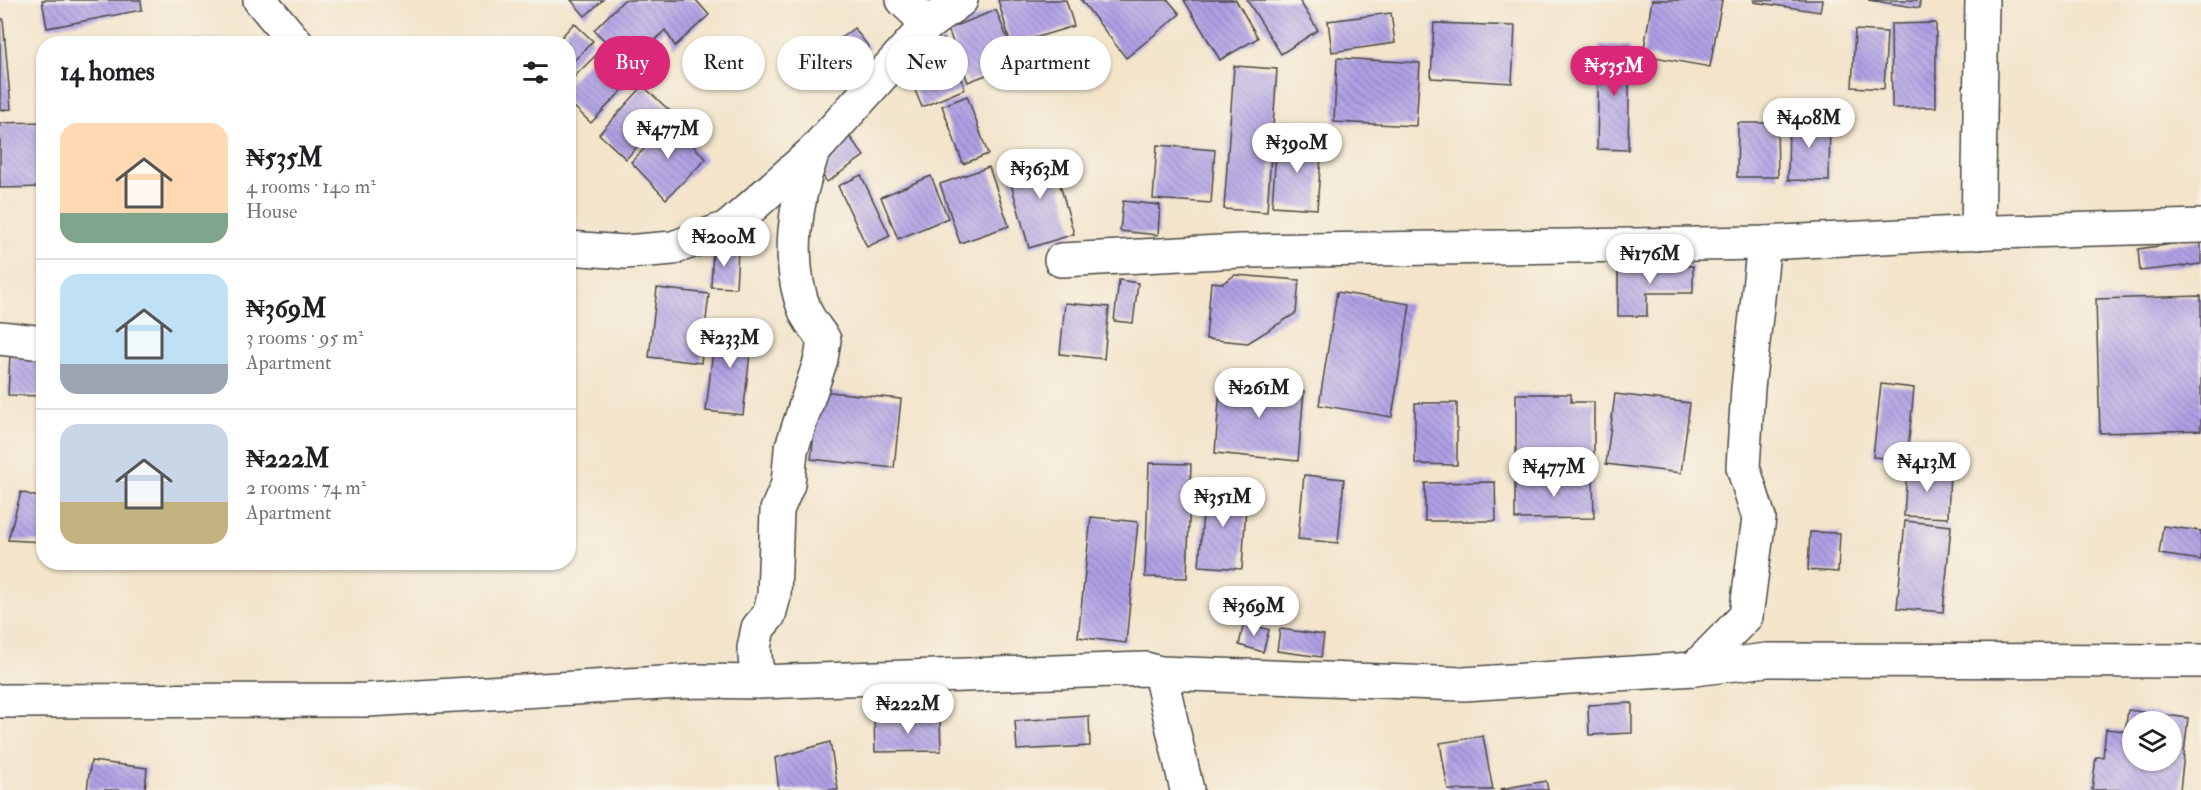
<!DOCTYPE html>
<html lang="en">
<head>
<meta charset="utf-8">
<style>
	body { margin:0; font-family:"IM FELL Double Pica",serif; background:#f2f2f2; color:#202124; height:100vh; display:flex; flex-direction:column; font-size:22px; white-space:nowrap }
	* { box-sizing:border-box; margin:0 }
	p { font-size:20px; color:#757577 }
	.icon { flex:none; width:33px; height:33px; fill:none; stroke:currentColor; stroke-width:2; stroke-linecap:round; stroke-linejoin:round }
	.map { position:relative; flex:1; overflow:hidden }
	.drawer { position:absolute; left:36px; top:36px; width:540px; height:534px; display:flex; flex-direction:column; background:#fff; border-radius:24px; box-shadow:0 2px 4px #0004 }
	.drawer>* { flex:none }
	.hud { position:absolute; left:594px; top:36px; width:570px; height:54px; display:flex; gap:12px }
	.tools { position:absolute; left:2122px; top:711px; display:grid; gap:12px }
	.tools a { display:grid; place-items:center; width:60px; height:60px; border-radius:50%; background:#fff; box-shadow:0 2px 4px #0004; font-size:30px }
	.price { position:absolute; translate:-50% -51px; padding:0 14px; border-radius:21px; background:#fff; color:#222; font-size:20px; line-height:39px; filter:drop-shadow(0 2px 3px #0008) }
	.price::after { content:''; position:absolute; left:50%; top:36px; width:18px; height:14px; margin-left:-9px; background:inherit; clip-path:polygon(0 0,100% 0,50% 100%) }
	.price.active { background:#db2777; color:#fff }
	ul { padding:0; list-style:none }
	li { display:flex; align-items:center; gap:18px; height:150px; padding:0 24px }
	li+li { border-top:2px solid #e0e0e0 }
	li span { display:grid; place-items:center; flex:none; width:168px; height:120px; border-radius:18px; color:#555 }
	li>.icon { margin-inline-start:auto }
	span .icon { width:72px; height:72px; fill:#fffc; stroke-width:1 }
	li b { font-size:26px }
	h2 { display:flex; justify-content:space-between; align-items:center; height:72px; padding:0 24px; font-size:26px }
	.tag { padding:0 21px; border-radius:27px; background:#fff; box-shadow:0 2px 4px #0004; font-size:21px; line-height:54px }
	.tag.active { background:#db2777; color:#fff }
	.map>svg:first-child { display:block }
	.building { fill:url(#building-back-hatch); fill-rule:evenodd }
	.lines { fill:none; stroke-linecap:round; stroke-linejoin:round }
	.street-casing { stroke:#494743; stroke-width:36 }
	.street { stroke:#fff; stroke-width:33 }
</style>
</head>
<body>
<div class="map">
<svg width="2201" height="790" viewBox="0 0 2201 790">
	<defs>
		<pattern id="building-back-hatch" width="6" height="6" patternUnits="userSpaceOnUse" patternTransform="scale(1.5)"><rect width="6" height="6" fill="#af9fe5"/><path d="M-1 5l2 2M0 0l6 6M5-1l2 2" fill="none" stroke="#8f82ba"/></pattern>
	</defs>
	<rect width="100%" height="100%" fill="#f7f3e8"/>
	<filter id="ink" filterUnits="userSpaceOnUse"><feTurbulence type="fractalNoise" baseFrequency=".0167" numOctaves="2"/><feDisplacementMap in="SourceGraphic" scale="12" xChannelSelector="R" yChannelSelector="G"/><feConvolveMatrix kernelMatrix="1 2 1 2 8 2 1 2 1" color-interpolation-filters="sRGB"/></filter>
	<filter id="wash" filterUnits="userSpaceOnUse"><feTurbulence type="fractalNoise" baseFrequency=".008" numOctaves="4" result="noise"/><feDisplacementMap in="SourceGraphic" scale="24" xChannelSelector="R" yChannelSelector="G"/><feGaussianBlur stdDeviation="1.35" result="paint"/><feColorMatrix in="noise" values="0 0 0 0 0 0 0 0 0 0 0 0 0 0 0 0 0 1.4 0 .05"/><feComposite in="paint" operator="in"/></filter>
	<g filter="url(#wash)">
		<rect width="100%" height="100%" fill="#f3e4ca"/>
		<g id="blocks">
			<g class="building">
				<path d="M42 0H141L142 10 47 28Z"/>
				<path d="M571 0H603L585 16Z"/>
				<path d="M624 0H696L709 15 675 46 665 30 630 66 594 30Z"/>
				<path d="M998 0H1066L1074 26 1011 45Z"/>
				<path d="M1081 0H1168L1180 14 1126 58Z"/>
				<path d="M1184 0H1236L1258 38 1220 60Z"/>
				<path d="M1247 0H1299L1318 30 1281 54Z"/>
				<path d="M1652 0H1722L1710 67 1643 55Z"/>
				<path d="M1754 0H1822L1820 12 1754 2Z"/>
				<path d="M1868 0H1920V8Z"/>
				<path d="M996 10 1017 63 968 82 948 29Z"/>
				<path d="M1391 13 1395 43 1332 52 1328 21Z"/>
				<path d="M0 19H3L11 109 0 110Z"/>
				<path d="M574 23 593 41 568 67V44H555Z"/>
				<path d="M1434 23 1515 26 1512 83 1431 78Z"/>
				<path d="M1936 23V107L1892 108 1891 24Z"/>
				<path d="M854 28 869 47 832 76 818 56Z"/>
				<path d="M1855 30 1887 32 1884 89 1852 87Z"/>
				<path d="M223 39V44H185V41Z"/>
				<path d="M944 39 965 89 922 107 901 57Z"/>
				<path d="M1599 45 1630 46 1628 150 1597 149Z"/>
				<path d="M601 50 632 80 591 123 568 101V83Z"/>
				<path d="M1337 58 1420 63 1416 126 1334 122Z"/>
				<path d="M1234 66 1277 69 1267 212 1224 209Z"/>
				<path d="M643 86 670 111 626 159 599 134Z"/>
				<path d="M967 96 988 154 963 164 942 106Z"/>
				<path d="M1789 117 1830 118 1829 181 1788 180Z"/>
				<path d="M44 122V187L0 188V123Z"/>
				<path d="M671 122 706 159 666 199 631 162Z"/>
				<path d="M1738 123H1777L1778 177H1737Z"/>
				<path d="M850 137 864 156 827 182 814 163Z"/>
				<path d="M1277 139 1322 142 1317 209 1272 206Z"/>
				<path d="M1157 145 1215 150 1211 203 1153 199Z"/>
				<path d="M1051 153 1074 234 1029 248 1006 166Z"/>
				<path d="M989 167 1009 226 960 243 940 184Z"/>
				<path d="M861 175 890 236 867 247 838 186Z"/>
				<path d="M931 176 948 218 898 239 881 197Z"/>
				<path d="M1123 201 1160 205 1158 235 1120 231Z"/>
				<path d="M2201 240V264L2140 271 2138 249Z"/>
				<path d="M713 248 738 250 736 288 711 287Z"/>
				<path d="M1618 265 1693 266V293H1647V316H1618Z"/>
				<path d="M1235 275 1299 280 1296 313 1248 343 1206 339 1211 282 1223 283Z"/>
				<path d="M1119 280 1138 283 1133 323 1114 321Z"/>
				<path d="M657 288 709 294 701 363 649 357Z"/>
				<path d="M1337 292 1410 304 1392 417 1319 405Z"/>
				<path d="M2201 296V430L2100 433 2096 299Z"/>
				<path d="M1065 303 1109 307 1104 359 1060 354Z"/>
				<path d="M716 323 753 327 743 415 706 411Z"/>
				<path d="M10 354 44 356V396L8 395Z"/>
				<path d="M1221 375 1276 380V388L1304 391 1298 461 1215 453Z"/>
				<path d="M1881 384 1914 388 1907 460 1873 457Z"/>
				<path d="M819 391 901 399 894 468 811 459Z"/>
				<path d="M1516 394H1571V402H1594V460L1516 461Z"/>
				<path d="M1615 394 1690 403 1681 473 1606 464Z"/>
				<path d="M1415 403H1457V465L1415 464Z"/>
				<path d="M1149 463 1191 464 1187 578 1145 577Z"/>
				<path d="M1907 468 1950 470 1948 518 1904 516Z"/>
				<path d="M1304 475 1344 479 1338 543 1298 539Z"/>
				<path d="M1593 476 1594 518 1515 519V478Z"/>
				<path d="M1495 482 1496 521H1425V483Z"/>
				<path d="M1205 487 1247 490 1242 569 1199 566Z"/>
				<path d="M21 492 44 499V542L8 540Z"/>
				<path d="M1091 517 1138 522 1126 643 1078 637Z"/>
				<path d="M1905 521 1951 526 1943 612 1897 608Z"/>
				<path d="M2163 526 2201 531V560L2159 554Z"/>
				<path d="M1810 532 1840 533 1838 572 1808 570Z"/>
				<path d="M1244 622 1269 630 1263 652 1239 645Z"/>
				<path d="M1280 629 1324 635 1321 657 1277 651Z"/>
				<path d="M1632 703V733L1589 735 1588 705Z"/>
				<path d="M2128 710 2188 718 2180 790H2092L2096 757H2103L2106 729 2125 731ZM2133 722H2172V760H2133Z"/>
				<path d="M1089 716 1090 746 1017 750 1015 721Z"/>
				<path d="M940 719 941 751 875 752 874 720Z"/>
				<path d="M1483 736 1493 790H1448L1440 743Z"/>
				<path d="M830 742 838 790H779L775 758Z"/>
				<path d="M91 761 147 768 145 790H87Z"/>
				<path d="M1546 781 1548 790H1501V789Z"/>
			</g>
		</g>
	</g>
	<g filter="url(#ink)">
		<use href="#blocks" fill-opacity="0" stroke="#494743" stroke-width="1.5"/>
		<g class="lines">
			<g class="street-casing">
				<g id="street">
					<path d="M260 0 297 44"/>
					<path d="M903 0 928 24"/>
					<path d="M1978 233 1982 0"/>
					<path d="M568 248 625 252 673 248 729 227 813 152 928 24 961 0"/>
					<path d="M1061 260 1241 251 1764 243 1960 233 2201 226"/>
					<path d="M0 338 44 343"/>
					<path d="M1694 669 1746 616 1759 518 1743 467 1748 388 1764 243"/>
					<path d="M1160 673 1464 684 1694 669 1767 660 2201 661"/>
					<path d="M758 682 1146 669 1160 673 1187 790"/>
					<path d="M0 701 367 700 697 681 758 682 754 648 758 628 769 615 774 596 777 510 788 484 791 450 821 359 824 340C818 331 810 322 806 313 785 264 795 200 813 152"/>
				</g>
			</g>
			<use href="#street" class="street"/>
		</g>
	</g>
</svg>
<div class="tools">
<a><svg class="icon" aria-label="layers" viewBox="0 0 24 24"><path d="M12 4l9 5-9 5-9-5zM3 14l9 5 9-5"/></svg></a>
</div>
<b class="price active" style="left:1614px;top:97px">₦535M</b>
<b class="price" style="left:1809px;top:149px">₦408M</b>
<b class="price" style="left:668px;top:160px">₦477M</b>
<b class="price" style="left:1297px;top:174px">₦390M</b>
<b class="price" style="left:1040px;top:200px">₦363M</b>
<b class="price" style="left:724px;top:268px">₦200M</b>
<b class="price" style="left:1650px;top:285px">₦176M</b>
<b class="price" style="left:730px;top:369px">₦233M</b>
<b class="price" style="left:1259px;top:419px">₦261M</b>
<b class="price" style="left:1927px;top:493px">₦413M</b>
<b class="price" style="left:1554px;top:498px">₦477M</b>
<b class="price" style="left:1223px;top:528px">₦351M</b>
<b class="price" style="left:1254px;top:637px">₦369M</b>
<b class="price" style="left:908px;top:735px">₦222M</b>
<div class="hud">
<a class="tag active">Buy</a>
<a class="tag">Rent</a>
<a class="tag">Filters</a>
<a class="tag">New</a>
<a class="tag">Apartment</a>
</div>
<section class="drawer">
<h2>14 homes<svg class="icon" aria-label="filters" viewBox="0 0 24 24"><path d="M4 7h16M4 17h16"/><circle cx="9" cy="7" r="2"/><circle cx="15" cy="17" r="2"/></svg></h2>
<ul>
<li><span style="background:linear-gradient(#ffd9b3 75%,#7fa58c 0)"><svg class="icon" aria-label="home" viewBox="0 0 24 24"><path d="M3 11l9-7 9 7M6 9v11h12V9"/></svg></span><div><b>₦535M</b><p>4 rooms · 140 m²</p><p>House</p></div></li>
<li><span style="background:linear-gradient(#bfe0f5 75%,#9aa5b1 0)"><svg class="icon" aria-label="home" viewBox="0 0 24 24"><path d="M3 11l9-7 9 7M6 9v11h12V9"/></svg></span><div><b>₦369M</b><p>3 rooms · 95 m²</p><p>Apartment</p></div></li>
<li><span style="background:linear-gradient(#c9d6e8 65%,#c2b280 0)"><svg class="icon" aria-label="home" viewBox="0 0 24 24"><path d="M3 11l9-7 9 7M6 9v11h12V9"/></svg></span><div><b>₦222M</b><p>2 rooms · 74 m²</p><p>Apartment</p></div></li>
</ul>
</section>
</div>
</body>
</html>
